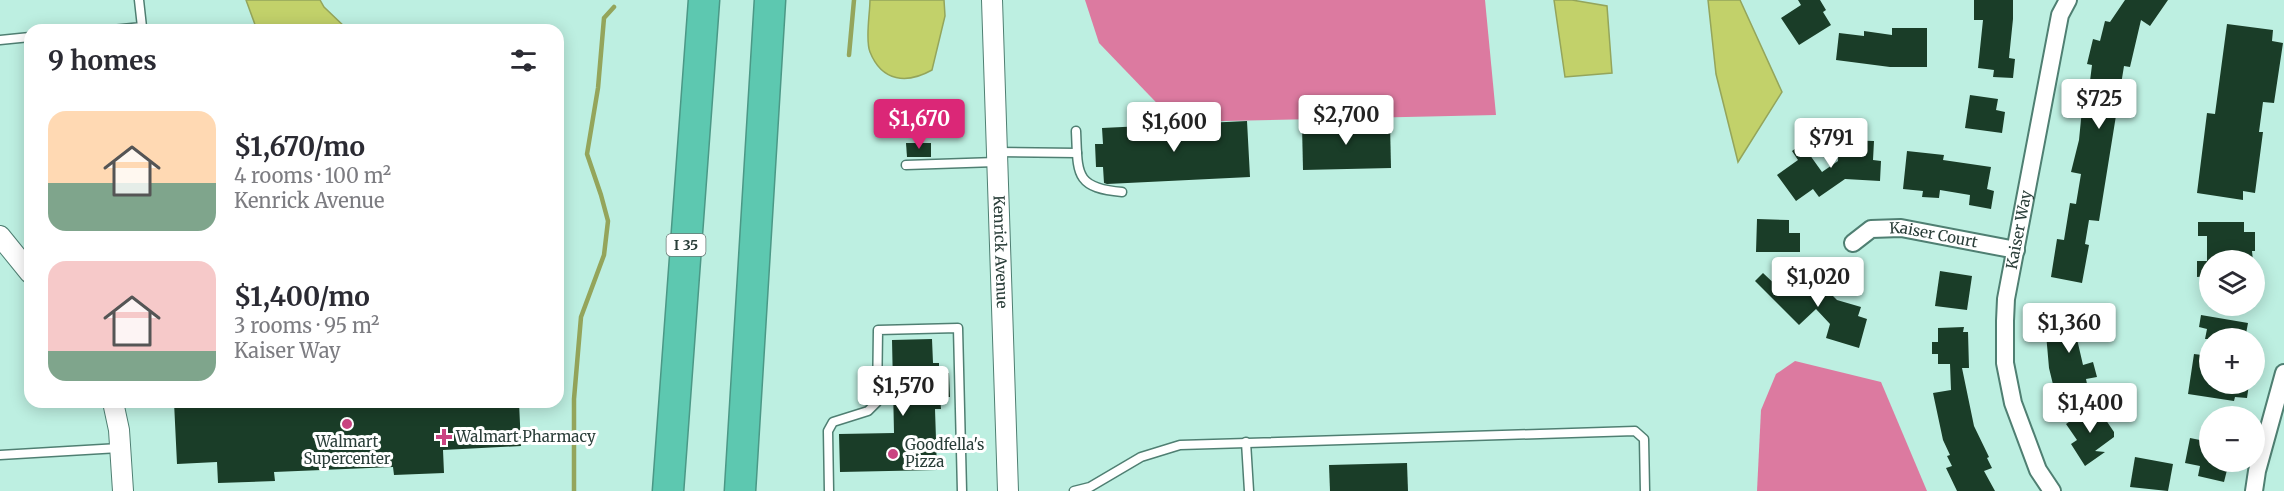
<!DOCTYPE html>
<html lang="en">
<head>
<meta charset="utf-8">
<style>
	body { margin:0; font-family:Merriweather,serif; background:#f2f2f3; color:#2b2b33; height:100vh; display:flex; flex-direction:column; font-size:22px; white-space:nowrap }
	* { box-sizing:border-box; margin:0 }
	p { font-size:20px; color:#7c7c81 }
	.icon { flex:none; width:33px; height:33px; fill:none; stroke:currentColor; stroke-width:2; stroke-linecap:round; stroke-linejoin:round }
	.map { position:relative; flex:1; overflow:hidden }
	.side { position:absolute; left:24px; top:24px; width:540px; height:384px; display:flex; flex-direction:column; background:#fff; border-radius:18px; box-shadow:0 3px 15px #0003 }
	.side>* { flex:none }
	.fabs { position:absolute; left:2199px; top:250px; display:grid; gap:12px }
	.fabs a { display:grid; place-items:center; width:66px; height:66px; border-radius:50%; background:#fff; box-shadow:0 3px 15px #0003; font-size:30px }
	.price { position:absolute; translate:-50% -51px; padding:0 14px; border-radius:6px; background:#fff; color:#222; font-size:20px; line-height:39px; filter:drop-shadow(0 2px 3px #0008) }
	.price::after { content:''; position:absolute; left:50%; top:36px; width:18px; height:14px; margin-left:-9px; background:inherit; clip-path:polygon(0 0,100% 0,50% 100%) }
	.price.selected { background:#db2777; color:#fff }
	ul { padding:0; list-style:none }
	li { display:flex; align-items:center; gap:18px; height:150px; padding:0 24px }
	li span { display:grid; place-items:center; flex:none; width:168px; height:120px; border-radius:18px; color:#555 }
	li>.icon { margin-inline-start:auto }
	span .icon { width:72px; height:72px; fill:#fffc; stroke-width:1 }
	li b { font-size:26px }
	h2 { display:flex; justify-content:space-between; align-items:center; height:72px; padding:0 24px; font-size:26px }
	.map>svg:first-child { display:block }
	.forest { fill:#dc7aa0 }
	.water { fill:#c2d16a; stroke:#94a55b; stroke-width:1.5 }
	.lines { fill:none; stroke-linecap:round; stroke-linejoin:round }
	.stream { stroke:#94a55b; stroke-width:4.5 }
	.building { fill:#1a3d28 }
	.service-casing { stroke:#4f7f72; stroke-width:11 }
	.minor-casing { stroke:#4f7f72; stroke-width:20 }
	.tertiary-casing { stroke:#4f7f72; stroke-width:22 }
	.motorway-casing { stroke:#4b9886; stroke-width:33 }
	.service { stroke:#fff; stroke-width:8 }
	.minor { stroke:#fff; stroke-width:16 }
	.tertiary { stroke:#fff; stroke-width:20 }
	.motorway { stroke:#5dc8b0; stroke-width:30 }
	.poi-dot { fill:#ca4381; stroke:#fff; stroke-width:2 }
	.labels { text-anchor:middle; stroke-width:6; stroke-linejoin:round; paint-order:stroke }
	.shield { fill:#fff; stroke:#6a7874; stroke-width:1.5 }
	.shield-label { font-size:14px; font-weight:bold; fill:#2a3e39 }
	.street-label { font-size:15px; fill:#2a3e39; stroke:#fff }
	.poi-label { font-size:15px; fill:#2a3e39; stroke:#fff; text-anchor:start }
</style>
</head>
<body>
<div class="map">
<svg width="2284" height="491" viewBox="0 0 2284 491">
	<rect width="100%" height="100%" fill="#bdefe1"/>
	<g class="forest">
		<path d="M1085 0H1485L1496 115 1175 122 1099 43Z"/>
		<path d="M1795 361 1881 382 1927 491H1757L1761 410 1776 374Z"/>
	</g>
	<g class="water">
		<path d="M246 0H320L324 7 348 30H257Z"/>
		<path d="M870 0H944L945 16 932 70C907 84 882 82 870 52 865 40 870 13 870 0Z"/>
		<path d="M1554 0H1572L1607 6 1612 73 1565 77Z"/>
		<path d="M1708 0H1740L1782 92 1738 162 1716 74Z"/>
	</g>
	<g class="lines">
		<g class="stream">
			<path d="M849 55 854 0"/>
			<path d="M574 491V399L581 317 604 255 608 221 601 195 587 154 598 88 604 18 614 7"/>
		</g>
	</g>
	<g class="building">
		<path d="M1798 0H1820L1826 10 1823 12 1831 25 1799 45 1781 18 1801 5Z"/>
		<path d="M1974 0H2013V19L2009 58 2015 59 2013 78 1993 77 1994 70 1978 68 1983 20H1974Z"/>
		<path d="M2125 0H2168L2150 26 2141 20 2130 67 2124 66 2099 221 2089 220 2085 244 2089 245 2082 283 2051 277 2057 239 2064 240 2070 203 2076 204 2081 174 2071 172 2079 140 2084 89H2089L2092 65 2087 64 2093 39 2100 41 2105 21 2110 22Z"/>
		<path d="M2227 24 2273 30 2272 41 2283 43 2274 103 2263 102 2259 132H2263L2255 193 2243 191V200L2197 193 2207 113 2215 114Z"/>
		<path d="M1892 28H1927V67H1890L1836 60 1839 33 1864 36V31L1892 35Z"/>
		<path d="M1970 95 1998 99 1996 110 2005 112 2002 133 1965 128Z"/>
		<path d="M1247 121 1250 177 1107 184 1104 183 1103 167H1096L1095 144H1103L1102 128Z"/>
		<path d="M1390 123 1391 168 1303 170 1302 125Z"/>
		<path d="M1839 140 1874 141 1873 160 1881 161 1880 181 1845 179 1819 197 1813 189 1796 201 1777 175 1798 160 1792 151 1802 144 1822 172 1838 161Z"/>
		<path d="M906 143H931V157H907Z"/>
		<path d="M1907 151 1944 155 1943 160 1991 167 1987 189 1994 191 1991 209 1969 205 1970 195 1940 190 1939 198 1922 197 1923 191 1903 189Z"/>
		<path d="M1757 219 1789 220V233H1800V252H1756Z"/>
		<path d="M2198 222H2244V232H2255V251H2252L2253 261H2210V276L2197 277V261H2207V236H2198Z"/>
		<path d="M1940 271 1972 276 1967 310 1935 306Z"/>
		<path d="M1800 272 1799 291 1814 277 1837 300 1861 307 1858 316 1867 319 1859 348 1826 338 1830 324 1816 309 1799 325 1755 281 1763 273 1781 290Z"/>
		<path d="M2086 305 2088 338 2077 339 2083 365 2093 362 2097 377 2086 379 2090 398 2058 405 2049 368 2045 322 2057 321 2056 307Z"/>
		<path d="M2201 315 2248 323 2245 339H2205L2207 329 2199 327Z"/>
		<path d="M1964 327 1963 332H1968L1969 368H1962L1974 426 1989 457 1987 458 1992 468 1984 471 1995 491H1957L1946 468 1952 466 1947 456 1950 455 1943 440 1933 393 1951 390 1950 364H1938V354H1932V342H1938V328Z"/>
		<path d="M932 339 933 363H939V373H949L950 397H940L941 409H935L937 470 840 472 839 434 894 433 892 340Z"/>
		<path d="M2194 354 2210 356V384H2249L2247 398 2235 397 2234 401 2188 394Z"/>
		<path d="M174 402H519L521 446 443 450 444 473 394 475 393 467 274 472 275 481 218 483 217 462 177 464Z"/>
		<path d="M2095 404 2114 432V437L2095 451 2105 452 2085 466 2071 444 2077 440 2066 424Z"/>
		<path d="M2190 438 2210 442V462H2229L2224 482 2198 476 2200 466 2185 463Z"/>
		<path d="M2135 457 2173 464 2168 491 2130 487Z"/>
		<path d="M1407 463 1408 491H1330L1329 465Z"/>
	</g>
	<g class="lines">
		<g class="service-casing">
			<g id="service">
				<path d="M112 30 142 27 139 0"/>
				<path d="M0 40 30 37"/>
				<path d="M1076 131C1078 173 1074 188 1122 192"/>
				<path d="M996 152 1077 153"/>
				<path d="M906 165 996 162"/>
				<path d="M1246 442 1249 491"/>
				<path d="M0 455 119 448"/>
				<path d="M829 491 828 431 833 422 868 411 877 402 878 330 958 328 962 491"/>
				<path d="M1074 491 1090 487 1141 457 1180 445 1635 431 1644 439 1645 491"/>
			</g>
		</g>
		<g class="minor-casing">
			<g id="minor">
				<path id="s1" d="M1853 243 1871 229 1901 228 2016 250"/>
				<path id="s2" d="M2052 491 2038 470 2013 403 2005 363V321L2006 299 2060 15 2068 0"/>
				<path d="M2254 491 2257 471 2284 373"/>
			</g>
		</g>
		<g class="tertiary-casing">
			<g id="tertiary">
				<path id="s3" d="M992 0 1008 491"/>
				<path d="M0 236 30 273"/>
				<path d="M113 402 119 430 123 491"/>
			</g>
		</g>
		<g class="motorway-casing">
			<g id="motorway">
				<path d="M668 491 704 0"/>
				<path d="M740 491 770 0"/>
			</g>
		</g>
		<use href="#service" class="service"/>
		<use href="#minor" class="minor"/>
		<use href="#tertiary" class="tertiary"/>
		<use href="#motorway" class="motorway"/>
	</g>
	<g class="poi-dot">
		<circle cx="347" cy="424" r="6"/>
		<path d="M441 428h6v6h6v6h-6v6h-6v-6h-6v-6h6z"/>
		<circle cx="893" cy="454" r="6"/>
	</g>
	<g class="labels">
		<rect class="shield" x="666.5" y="234" width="39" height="22" rx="4.5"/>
		<g class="shield-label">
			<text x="686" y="250">I 35</text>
		</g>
		<g class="street-label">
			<text dy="5" stroke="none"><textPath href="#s2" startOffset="272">Kaiser Way</textPath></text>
			<text dy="5" stroke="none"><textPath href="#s1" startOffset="86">Kaiser Court</textPath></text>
			<text dy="5" stroke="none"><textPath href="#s3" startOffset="252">Kenrick Avenue</textPath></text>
		</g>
		<g class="poi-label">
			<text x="456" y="442">Walmart Pharmacy</text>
			<text x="347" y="447" text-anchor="middle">Walmart<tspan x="347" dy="17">Supercenter</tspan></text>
			<text x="905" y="450">Goodfella's<tspan x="905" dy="17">Pizza</tspan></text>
		</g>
	</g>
</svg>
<div class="fabs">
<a><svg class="icon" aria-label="layers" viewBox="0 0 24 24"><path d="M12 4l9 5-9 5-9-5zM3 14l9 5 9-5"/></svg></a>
<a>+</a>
<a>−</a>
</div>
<b class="price" style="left:2099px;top:130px">$725</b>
<b class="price" style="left:1346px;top:146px">$2,700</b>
<b class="price selected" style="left:919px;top:150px">$1,670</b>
<b class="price" style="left:1174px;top:153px">$1,600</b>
<b class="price" style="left:1831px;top:169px">$791</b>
<b class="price" style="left:1818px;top:308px">$1,020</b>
<b class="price" style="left:2069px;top:354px">$1,360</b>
<b class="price" style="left:903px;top:417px">$1,570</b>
<b class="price" style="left:2090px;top:434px">$1,400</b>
<section class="side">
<h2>9 homes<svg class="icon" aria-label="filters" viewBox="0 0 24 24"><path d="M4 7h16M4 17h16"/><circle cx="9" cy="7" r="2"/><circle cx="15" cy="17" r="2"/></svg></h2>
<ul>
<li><span style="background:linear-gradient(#ffd9b3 60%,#7fa58c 0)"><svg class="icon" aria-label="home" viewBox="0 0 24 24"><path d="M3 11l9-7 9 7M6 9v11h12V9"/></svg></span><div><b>$1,670/mo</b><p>4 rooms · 100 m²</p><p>Kenrick Avenue</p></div></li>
<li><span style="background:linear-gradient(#f6c9c9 75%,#7fa58c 0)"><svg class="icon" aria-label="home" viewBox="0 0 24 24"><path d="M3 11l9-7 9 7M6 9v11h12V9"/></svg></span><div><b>$1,400/mo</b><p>3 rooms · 95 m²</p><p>Kaiser Way</p></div></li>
</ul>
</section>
</div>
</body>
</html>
